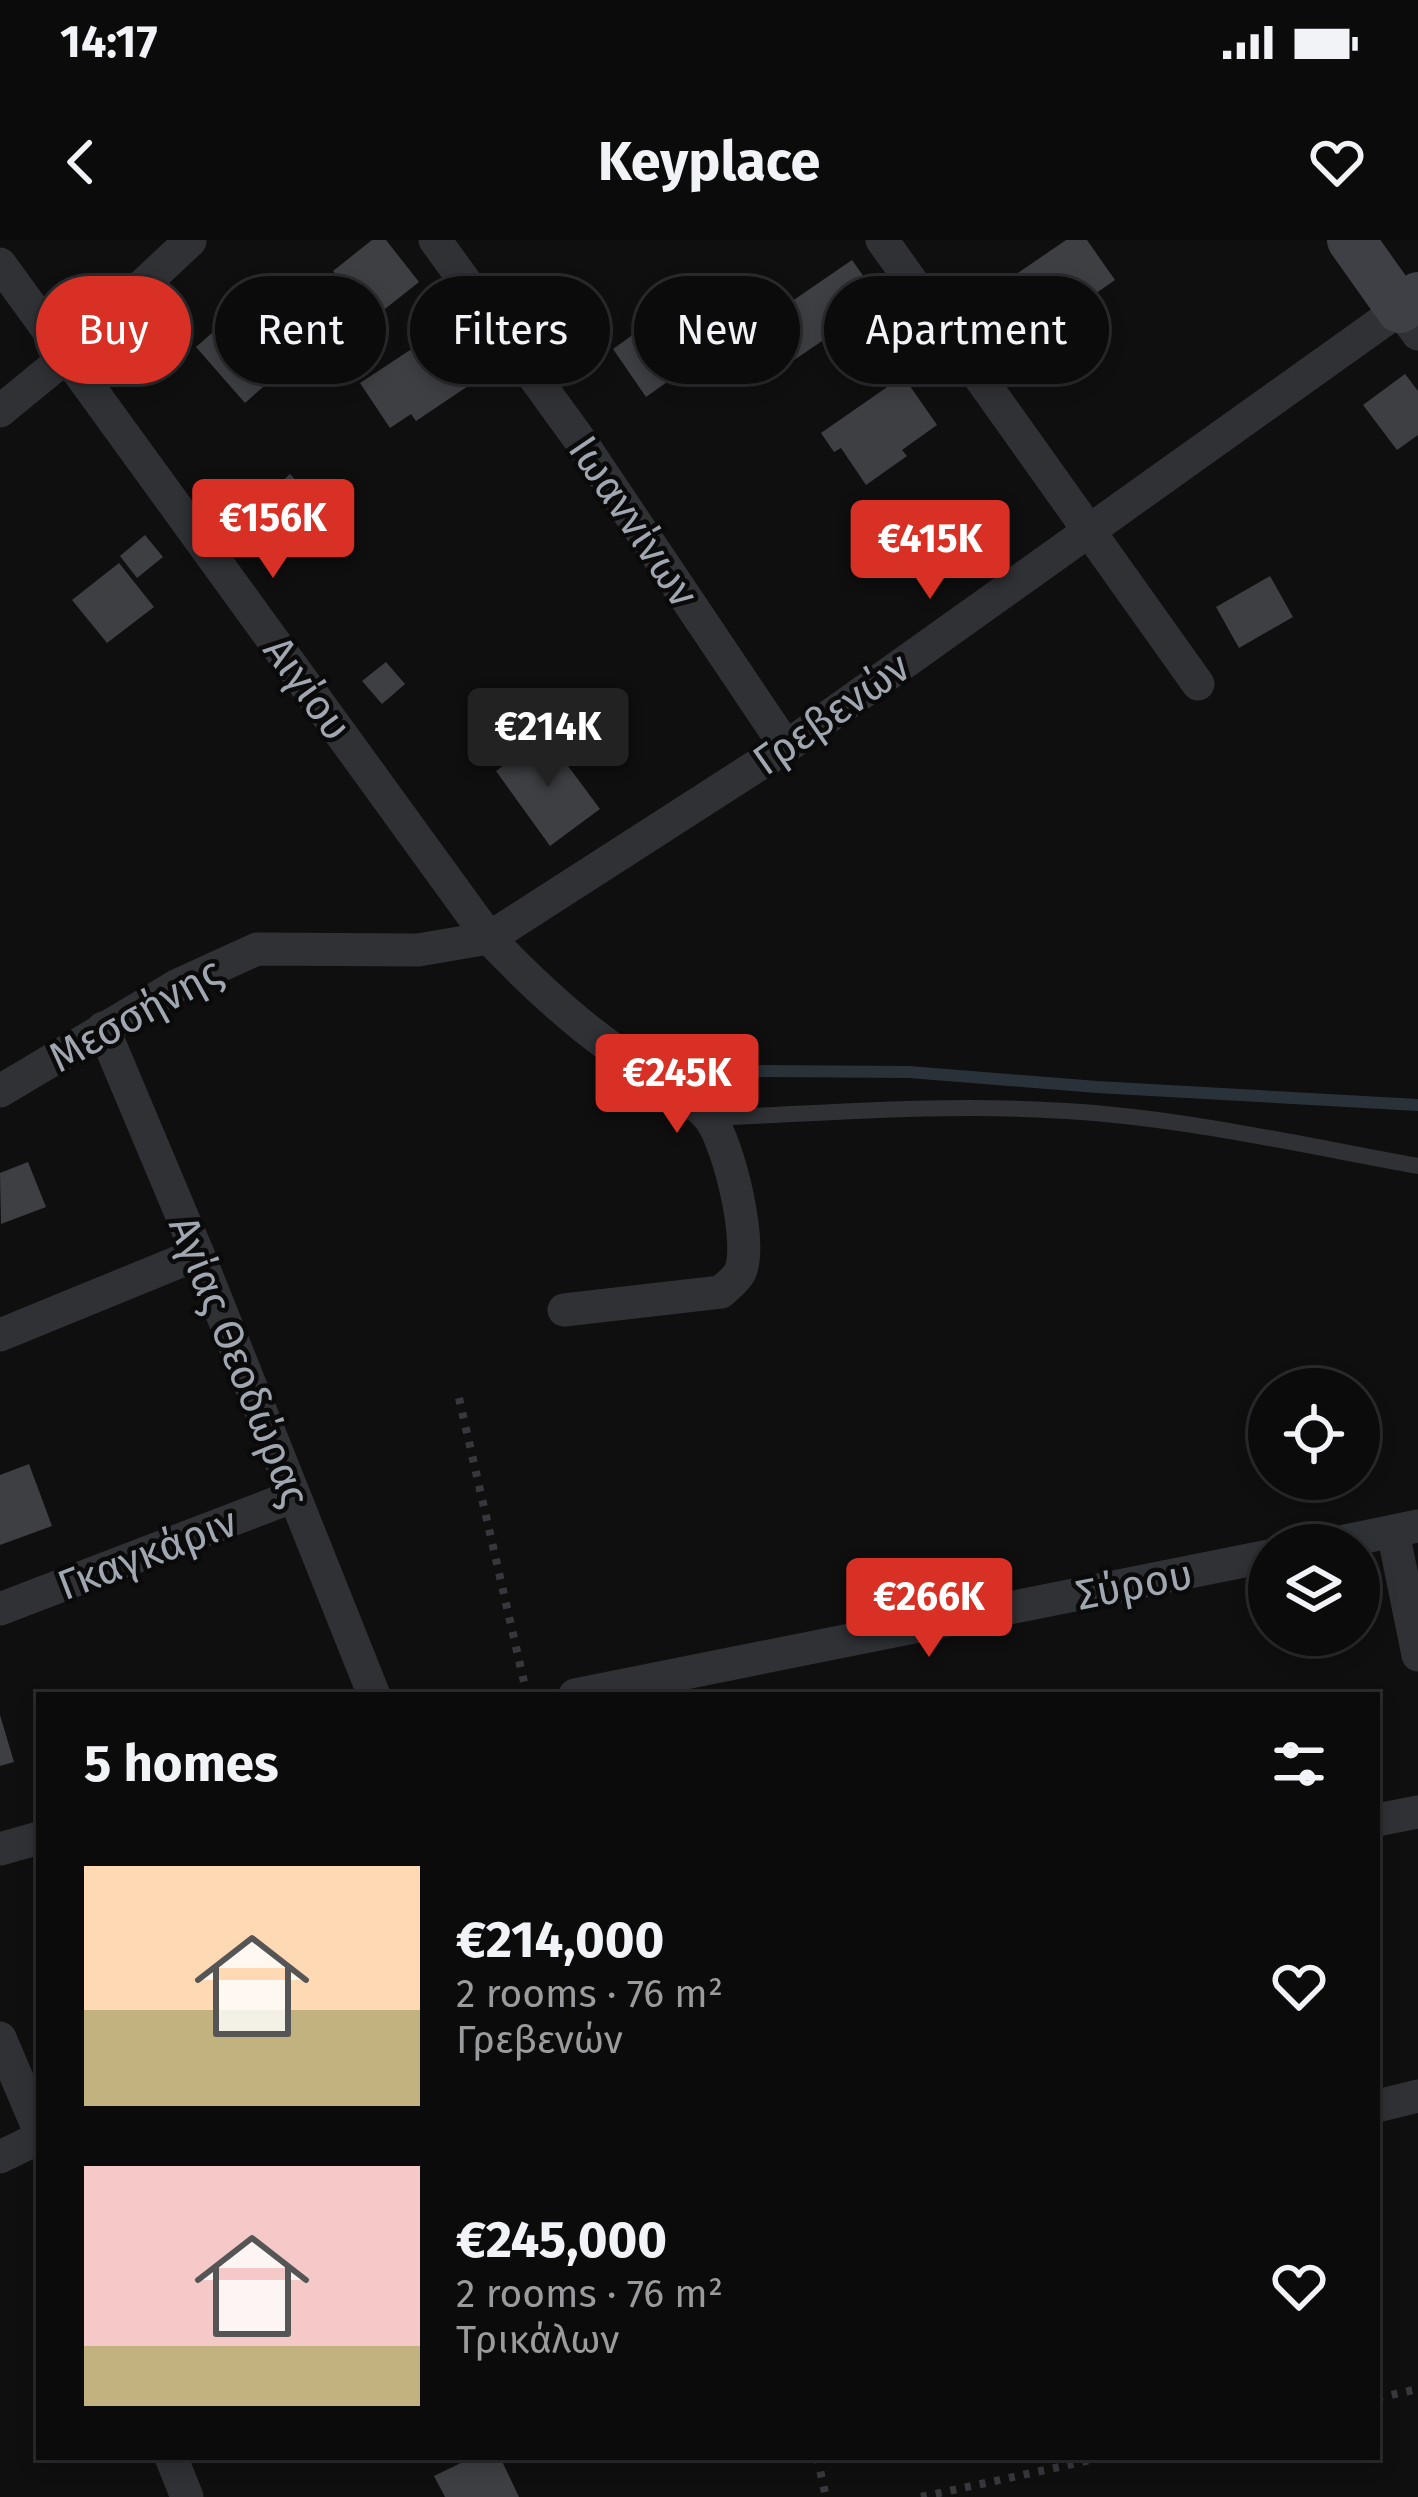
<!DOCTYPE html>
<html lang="en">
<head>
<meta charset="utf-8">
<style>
	body { margin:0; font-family:"Fira Sans",sans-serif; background:#141415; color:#f1f3f6; height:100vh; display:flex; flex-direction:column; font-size:45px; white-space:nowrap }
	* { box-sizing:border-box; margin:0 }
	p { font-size:39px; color:#9a9b9d }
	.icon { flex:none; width:66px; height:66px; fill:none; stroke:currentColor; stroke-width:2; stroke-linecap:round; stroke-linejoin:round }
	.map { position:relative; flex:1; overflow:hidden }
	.sheet { position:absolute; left:36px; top:1452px; width:1344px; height:768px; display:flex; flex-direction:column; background:#0b0b0c; border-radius:0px; box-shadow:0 6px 18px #0003,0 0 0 3px #2b2b2d }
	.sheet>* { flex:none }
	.banner { position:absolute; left:36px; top:36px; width:1347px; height:108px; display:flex; gap:24px }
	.fabs { position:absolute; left:1248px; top:1128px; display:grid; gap:24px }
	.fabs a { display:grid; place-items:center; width:132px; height:132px; border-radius:50%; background:#0b0b0c; box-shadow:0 6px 18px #0003,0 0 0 3px #2b2b2d; font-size:60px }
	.price { position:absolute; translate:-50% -102px; padding:0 27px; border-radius:12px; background:#d93025; color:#fff; font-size:39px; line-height:78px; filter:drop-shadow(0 3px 6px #0008) }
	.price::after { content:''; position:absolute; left:50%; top:72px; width:36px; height:27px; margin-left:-18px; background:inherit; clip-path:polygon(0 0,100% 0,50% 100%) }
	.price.on { background:#222; color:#fff }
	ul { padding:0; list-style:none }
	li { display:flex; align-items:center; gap:36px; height:300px; padding:0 48px }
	li span { display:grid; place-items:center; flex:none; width:336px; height:240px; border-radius:0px; color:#555 }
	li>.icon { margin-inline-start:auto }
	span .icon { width:144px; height:144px; fill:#fffc; stroke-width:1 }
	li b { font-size:51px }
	h2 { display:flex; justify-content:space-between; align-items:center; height:144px; padding:0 48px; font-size:51px }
	.chip { padding:0 42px; border-radius:54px; background:#0b0b0c; box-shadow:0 6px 18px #0003,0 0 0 3px #2b2b2d; font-size:42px; line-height:108px }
	.chip.on { background:#d93025; color:#fff }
	.status { display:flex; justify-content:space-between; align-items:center; height:84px; padding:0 60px; background:#0b0b0c; direction:ltr }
	.status svg { height:33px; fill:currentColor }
	header { display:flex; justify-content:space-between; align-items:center; height:156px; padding:0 48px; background:#0b0b0c; font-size:54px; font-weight:700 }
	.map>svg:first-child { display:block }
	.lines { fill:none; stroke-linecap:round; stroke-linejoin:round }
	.stream { stroke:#293238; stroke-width:12 }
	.building { fill:#3e3f43 }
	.path { stroke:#36383c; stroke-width:8; stroke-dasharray:6 9; stroke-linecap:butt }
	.lane { stroke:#303135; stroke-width:16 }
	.street { stroke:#303135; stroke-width:33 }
	.secondary { stroke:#3e4045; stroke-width:48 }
	.labels { text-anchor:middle; stroke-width:9; stroke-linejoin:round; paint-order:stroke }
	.street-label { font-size:42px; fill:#a0a7b1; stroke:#0a0a0b }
</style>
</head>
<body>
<div class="status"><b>14:17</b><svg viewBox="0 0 49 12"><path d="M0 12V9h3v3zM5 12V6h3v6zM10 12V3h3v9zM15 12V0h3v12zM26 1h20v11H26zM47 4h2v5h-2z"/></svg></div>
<header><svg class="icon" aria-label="back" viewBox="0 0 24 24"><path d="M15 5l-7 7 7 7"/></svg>Keyplace<svg class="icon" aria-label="heart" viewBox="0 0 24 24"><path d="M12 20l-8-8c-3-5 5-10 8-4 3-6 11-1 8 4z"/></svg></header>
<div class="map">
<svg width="1418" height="2257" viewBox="0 0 1418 2257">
	<rect width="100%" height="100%" fill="#0f0f10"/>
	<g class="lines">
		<path class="stream" d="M711 835 761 831 909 832 1097 847 1418 865"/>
	</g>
	<g class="building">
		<path d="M372 0H386L419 42 371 80 333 31Z"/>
		<path d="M1066 0H1087L1115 40 1069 72 1061 60 1007 98 980 59Z"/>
		<path d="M852 20 881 61 775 133 747 92Z"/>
		<path d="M699 47 733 95 646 157 613 109Z"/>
		<path d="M245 64 295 119 245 163 196 107Z"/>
		<path d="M448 85 483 136 416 181 411 174 390 188 360 143Z"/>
		<path d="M1405 134 1418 151V195L1397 210 1363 165Z"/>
		<path d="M903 136 937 185 902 210 907 216 866 245 841 208 834 212 821 193Z"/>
		<path d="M290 234 328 275 279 321 240 280Z"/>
		<path d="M145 295 163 317 137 338 120 316Z"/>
		<path d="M119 323 154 367 107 403 72 360Z"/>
		<path d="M1270 336 1293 377 1239 408 1216 367Z"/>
		<path d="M386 422 405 444 382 464 362 441Z"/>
		<path d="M545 495 600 569 550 606 496 531Z"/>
		<path d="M28 922 46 967 1 984 0 933Z"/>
		<path d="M29 1224 52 1286 0 1305V1235Z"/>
		<path d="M0 1475 14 1522 0 1526Z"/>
		<path d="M473 2217H500L519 2257H445L434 2236Z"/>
	</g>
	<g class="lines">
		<g class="path">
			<path d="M459 1158 527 1455"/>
			<path d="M1377 2158 1418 2149"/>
			<path d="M817 2217 826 2257"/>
			<path d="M921 2257 1105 2217"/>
		</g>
		<path class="lane" d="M710 878C828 873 948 863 1066 871 1184 878 1302 905 1418 926"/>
		<g class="street">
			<path d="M435 0 582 203 786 507"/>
			<path d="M882 0 1198 444"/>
			<path d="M0 24 489 698C527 738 568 777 613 809 638 826 695 857 711 880 729 906 753 1003 740 1032 736 1040 727 1046 721 1052L564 1070"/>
			<path d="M0 171 67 116 190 1"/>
			<path d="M103 788 198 1014 374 1455"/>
			<path d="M0 851 178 745 257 709 418 710 489 698 786 507 1400 69 1418 94"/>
			<path d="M0 1095 198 1014"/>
			<path d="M1393 1292 1418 1415"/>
			<path d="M1326 1305 1418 1286"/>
			<path d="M0 1369 294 1256"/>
			<path d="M575 1455 1269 1316"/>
			<path d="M1377 1580 1418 1572"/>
			<path d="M0 1609 39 1598"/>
			<path d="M0 1798 39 1890"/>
			<path d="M1377 1866 1418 1856"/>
			<path d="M0 1917 39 1898"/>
			<path d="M171 2217 187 2257"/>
		</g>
		<path class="secondary" d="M1351 0 1400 69 1418 56"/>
	</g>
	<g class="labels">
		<g class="street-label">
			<text transform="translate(634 281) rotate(56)" y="15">Ιωαννίνων</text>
			<text transform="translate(308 448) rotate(54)" y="15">Αιγίου</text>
			<text transform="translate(831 473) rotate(-35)" y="15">Γρεβενών</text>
			<text transform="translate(135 774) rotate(-29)" y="15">Μεσσήνης</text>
			<text transform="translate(240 1121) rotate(68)" y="15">Αγίας Θεοδώρας</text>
			<text transform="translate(147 1313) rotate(-21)" y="15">Γκαγκάριν</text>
			<text transform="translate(1134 1344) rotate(-11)" y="15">Σύρου</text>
		</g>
	</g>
</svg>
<div class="fabs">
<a><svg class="icon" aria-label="locate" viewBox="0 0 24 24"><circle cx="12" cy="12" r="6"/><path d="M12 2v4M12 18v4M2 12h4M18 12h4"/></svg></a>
<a><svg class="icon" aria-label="layers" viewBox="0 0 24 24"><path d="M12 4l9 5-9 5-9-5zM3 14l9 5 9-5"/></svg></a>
</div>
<b class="price" style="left:273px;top:341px">€156K</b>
<b class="price" style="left:930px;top:362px">€415K</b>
<b class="price on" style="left:548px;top:550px">€214K</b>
<b class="price" style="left:677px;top:896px">€245K</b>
<b class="price" style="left:929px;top:1420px">€266K</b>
<div class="banner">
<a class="chip on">Buy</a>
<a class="chip">Rent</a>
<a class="chip">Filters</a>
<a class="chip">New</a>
<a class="chip">Apartment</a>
</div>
<section class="sheet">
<h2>5 homes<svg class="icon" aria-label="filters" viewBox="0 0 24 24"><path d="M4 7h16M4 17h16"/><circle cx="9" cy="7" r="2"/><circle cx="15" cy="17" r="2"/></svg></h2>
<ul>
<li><span style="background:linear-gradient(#ffd9b3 60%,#c2b280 0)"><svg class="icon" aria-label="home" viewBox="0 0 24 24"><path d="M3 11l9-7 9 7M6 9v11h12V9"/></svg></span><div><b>€214,000</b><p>2 rooms · 76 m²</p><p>Γρεβενών</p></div><svg class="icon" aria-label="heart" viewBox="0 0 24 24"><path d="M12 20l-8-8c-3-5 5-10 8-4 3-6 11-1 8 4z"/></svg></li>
<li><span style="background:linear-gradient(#f6c9c9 75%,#c2b280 0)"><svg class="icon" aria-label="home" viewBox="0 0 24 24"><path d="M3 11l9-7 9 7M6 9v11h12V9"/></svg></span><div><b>€245,000</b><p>2 rooms · 76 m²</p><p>Τρικάλων</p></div><svg class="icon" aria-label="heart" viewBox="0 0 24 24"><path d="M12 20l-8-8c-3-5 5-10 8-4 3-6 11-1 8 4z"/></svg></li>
</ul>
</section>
</div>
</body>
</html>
